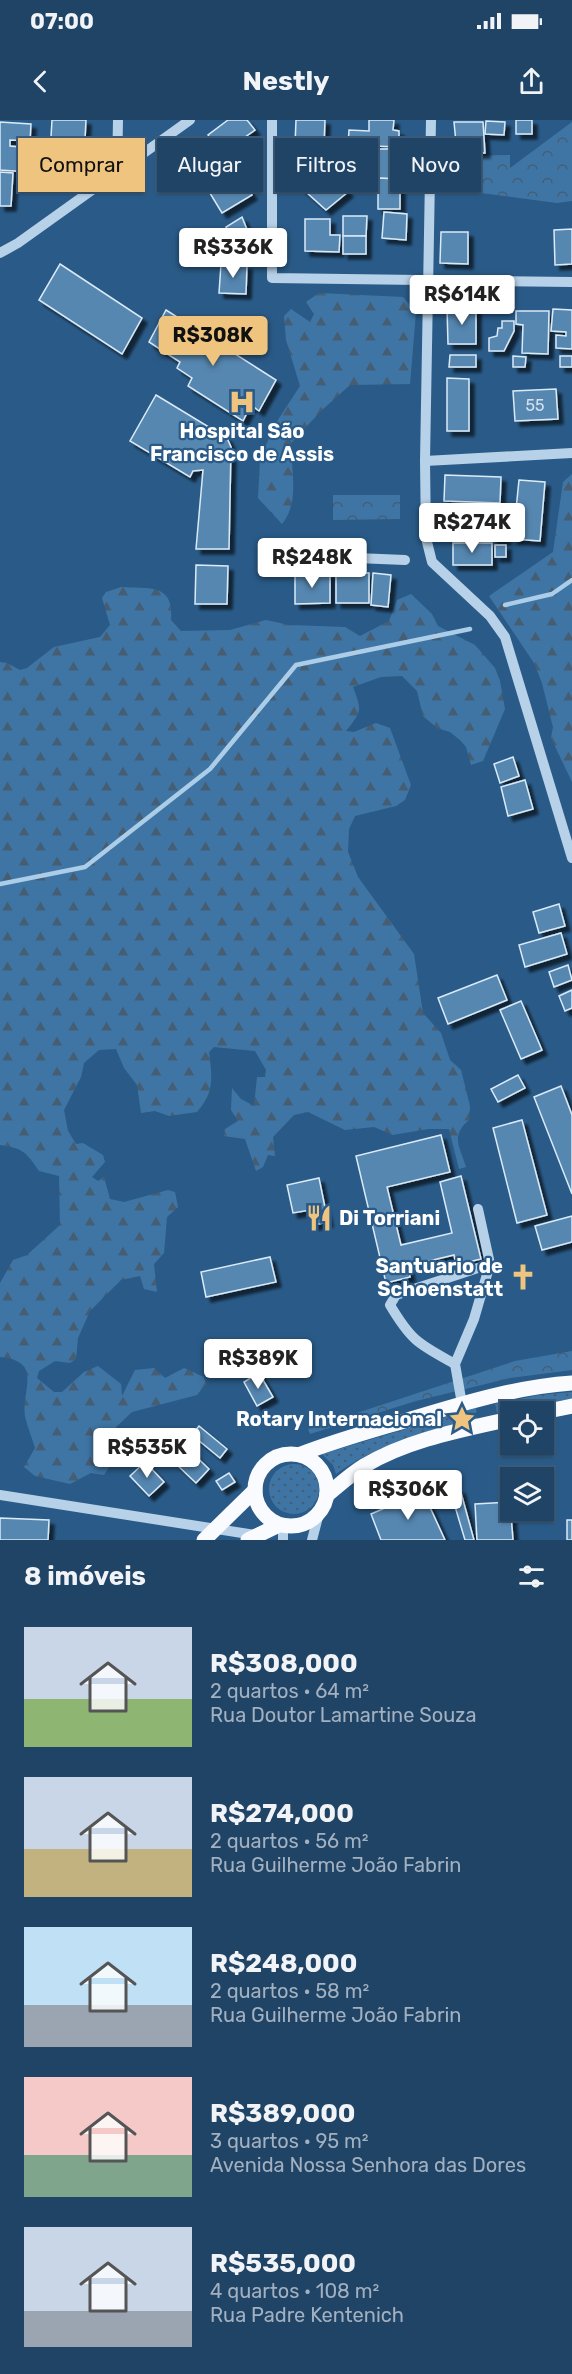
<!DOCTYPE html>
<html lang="pt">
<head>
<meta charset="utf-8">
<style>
	body { margin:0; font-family:Rubik,sans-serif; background:#2d4e6f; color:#f1f3f6; height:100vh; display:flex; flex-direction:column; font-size:22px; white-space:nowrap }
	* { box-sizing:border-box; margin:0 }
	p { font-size:20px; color:#a2b0bf }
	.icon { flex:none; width:33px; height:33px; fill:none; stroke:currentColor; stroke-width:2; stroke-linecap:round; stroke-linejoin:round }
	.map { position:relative; height:1420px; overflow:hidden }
	.sheet { display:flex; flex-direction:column; background:#204466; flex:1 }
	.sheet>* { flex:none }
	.guide { position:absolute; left:18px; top:18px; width:537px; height:54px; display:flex; gap:12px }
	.controls { position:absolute; left:500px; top:1281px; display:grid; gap:12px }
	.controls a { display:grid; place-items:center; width:54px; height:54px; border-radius:0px; background:#204466; box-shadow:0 2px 4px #0004,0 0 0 2px #3d5c7a; font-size:30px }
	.price { position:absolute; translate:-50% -51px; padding:0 14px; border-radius:6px; background:#fff; color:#222; font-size:20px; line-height:39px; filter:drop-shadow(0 2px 3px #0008) }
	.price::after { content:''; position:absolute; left:50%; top:36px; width:18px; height:14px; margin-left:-9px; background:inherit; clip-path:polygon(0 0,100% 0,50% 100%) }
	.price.selected { background:#efc47e; color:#111 }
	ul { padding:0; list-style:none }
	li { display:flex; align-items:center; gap:18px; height:150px; padding:0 24px }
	li span { display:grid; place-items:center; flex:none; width:168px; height:120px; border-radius:0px; color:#555 }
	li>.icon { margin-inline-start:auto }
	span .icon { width:72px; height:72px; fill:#fffc; stroke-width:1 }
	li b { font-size:26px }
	h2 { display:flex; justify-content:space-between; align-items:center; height:72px; padding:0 24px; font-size:26px }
	.chip { padding:0 21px; border-radius:0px; background:#204466; box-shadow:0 2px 4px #0004,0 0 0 2px #3d5c7a; font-size:21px; line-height:54px }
	.chip.selected { background:#efc47e; color:#111 }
	.status { display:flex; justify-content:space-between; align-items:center; height:42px; padding:0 30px; background:#204466; direction:ltr }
	.status svg { height:16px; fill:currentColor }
	header { display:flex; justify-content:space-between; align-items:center; height:78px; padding:0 24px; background:#204466; font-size:27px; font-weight:700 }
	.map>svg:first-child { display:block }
	.grass { fill:url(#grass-dots) }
	.forest { fill:url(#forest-firs) }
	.park { fill:url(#park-crowns) }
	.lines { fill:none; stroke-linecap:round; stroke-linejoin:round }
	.stream { stroke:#accde8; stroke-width:4.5 }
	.building { fill:#5687b1; stroke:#daeaf7; stroke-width:1.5; filter:url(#shadow) }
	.minor { stroke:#b7d1e8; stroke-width:10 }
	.major { stroke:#f9fbfe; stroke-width:15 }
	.labels { text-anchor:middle; stroke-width:4.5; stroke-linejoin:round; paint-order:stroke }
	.number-label { font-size:16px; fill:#d5e1ec }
	.poi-label { font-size:20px; font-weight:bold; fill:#fff; stroke:#2a5b88; text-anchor:end }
</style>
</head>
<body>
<div class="status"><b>07:00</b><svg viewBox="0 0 49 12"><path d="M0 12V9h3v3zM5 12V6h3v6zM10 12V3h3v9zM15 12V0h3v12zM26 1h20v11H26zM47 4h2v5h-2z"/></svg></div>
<header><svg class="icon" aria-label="back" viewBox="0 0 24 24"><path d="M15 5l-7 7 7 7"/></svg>Nestly<svg class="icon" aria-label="share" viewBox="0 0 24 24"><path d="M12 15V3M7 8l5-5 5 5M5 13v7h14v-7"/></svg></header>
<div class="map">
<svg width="572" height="1420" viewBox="0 0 572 1420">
	<defs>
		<pattern id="grass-dots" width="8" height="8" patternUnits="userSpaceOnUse" patternTransform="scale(1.5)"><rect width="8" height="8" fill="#3f75a4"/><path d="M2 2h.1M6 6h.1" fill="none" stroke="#465e74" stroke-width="1.8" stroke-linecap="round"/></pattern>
		<pattern id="forest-firs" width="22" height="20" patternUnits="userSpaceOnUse" patternTransform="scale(1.5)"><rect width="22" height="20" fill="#3f75a4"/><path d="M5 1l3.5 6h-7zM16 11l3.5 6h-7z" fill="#465e74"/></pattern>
		<pattern id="park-crowns" width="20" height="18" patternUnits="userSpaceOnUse" patternTransform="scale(1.5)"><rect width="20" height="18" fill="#3f75a4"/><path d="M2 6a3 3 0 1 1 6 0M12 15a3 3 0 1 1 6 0" fill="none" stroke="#465e74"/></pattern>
		<filter id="shadow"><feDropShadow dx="5" dy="5" stdDeviation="1.5" flood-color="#0009"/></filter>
	</defs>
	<rect width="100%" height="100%" fill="#2a5b88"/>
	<g class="grass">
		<path d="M572 1272V1279L541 1283 497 1293 495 1284 539 1275Z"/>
		<path d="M476 1288 477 1299C430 1314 376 1324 336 1354L333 1345 322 1334Z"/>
		<circle cx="294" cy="1369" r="25"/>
	</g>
	<g class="forest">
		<path d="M319 173 403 177 416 192 410 264 350 265 321 291 291 323C291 350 300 382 282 404L258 378 260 340 274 306 300 266 286 220 284 196 291 189 310 202 314 194 306 182Z"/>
		<path d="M572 354V662L551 618 553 607 542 563 534 543 489 476 553 432 563 362Z"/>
		<path d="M121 467C150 469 174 463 171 500L181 511 230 510 266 500 289 505 345 507 360 516 389 501 397 480 411 474 432 494 438 506 475 525 495 548 500 561 505 589 483 641 471 645 466 627 460 620 450 612 437 608 423 596 417 571 402 556 381 557 353 567C362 591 362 591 346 611L354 612 376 603 390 608 411 665 405 680 396 686 355 696 349 709 348 732 358 757 414 834 423 893 441 913 450 940 461 950 470 986 469 1000C450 1016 460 1027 466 1047L459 1049 449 1009H428L393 1015 374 1007 345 1010 308 992 294 995 273 1017 275 1036 268 1035 263 1047 256 1051 245 1019 224 1016 225 1009 238 1001 231 990 232 968 241 979 254 986 257 957H265L266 950 255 931 214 927 209 932C212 957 215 972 197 992L169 996 155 991 141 993 137 965 124 948 116 929 99 930 84 943 81 957 64 990 68 1011 76 1024 83 1023 103 1035 105 1042 92 1057 98 1061 104 1057 110 1079 124 1082 168 1070 175 1072 178 1087 167 1097 164 1133 154 1144 157 1172 144 1169 140 1156 121 1160 90 1191 78 1218 76 1239 70 1243 55 1241 39 1251 37 1258 54 1272H62L84 1252 98 1246 121 1264 122 1276 135 1250 154 1248 165 1258 184 1248 204 1257 206 1264 197 1275 132 1292 116 1307 112 1343 104 1355 91 1353 70 1364 35 1356 24 1347 35 1328C32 1317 27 1306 25 1296 21 1271 44 1241 0 1237V1163L13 1140 27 1135 60 1105 59 1056 39 1051C26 1032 23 1028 0 1025V542L7 543 20 550 27 548 54 527 100 517 110 505 102 478 106 472Z"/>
	</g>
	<g class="park">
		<path d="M572 2V81L557 83 481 73H443L445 36 510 35V48Z"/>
		<path d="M333 375H400V399L333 400Z"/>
		<path d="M572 1231V1250L510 1258 416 1281 310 1314 308 1309 515 1241Z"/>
	</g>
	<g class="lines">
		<g class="stream">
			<path d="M505 485 552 474 572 460"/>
			<path d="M0 764 85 747 210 649 296 545 470 509"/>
		</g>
	</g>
	<g class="building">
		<path d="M52 0H86L85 19 51 17Z"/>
		<path d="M228 0H247L255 10 221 34 208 15Z"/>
		<path d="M296 0H325L324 26 295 25Z"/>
		<path d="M369 0H394L393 10 399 11V27L348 25 349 10 369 11Z"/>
		<rect x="516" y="0" width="16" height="14"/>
		<path d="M486 1 505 2 504 15 485 14Z"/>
		<path d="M0 2 31 4 30 21 10 20V26L30 28 28 52 0 50Z"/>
		<path d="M454 2H483L485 33H457Z"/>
		<path d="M60 23 90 24 89 46 59 45Z"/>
		<path d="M364 29H401L400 59 364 58Z"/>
		<path d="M328 30 336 38 327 48 348 72 326 90 295 62 303 56 299 51 303 31Z"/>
		<path d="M236 47 252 75 222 93 205 65Z"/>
		<path d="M0 52 13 53 11 86H0Z"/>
		<path d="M378 58 400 59V89H378Z"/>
		<path d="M384 92 407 94 406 120 382 118Z"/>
		<path d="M343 96H367L366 116H343Z"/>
		<path d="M242 97 250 117 247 133 230 144 218 126 228 115 226 107Z"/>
		<path d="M305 99H330V115H340L339 132 305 131Z"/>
		<path d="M572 109V144L555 145 554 110Z"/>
		<path d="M441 112H468V144L440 143Z"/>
		<rect x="343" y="116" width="23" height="18"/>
		<path d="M60 144 142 198 122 234 39 180Z"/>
		<path d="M221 144 247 145 246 174 219 173Z"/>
		<path d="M476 187V224H448L447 188Z"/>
		<path d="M553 189 572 190V229L556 228V215L566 216V212L551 211Z"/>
		<path d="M166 190 276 260 259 291 251 285 243 301 188 266 192 258 177 248 180 242 149 222Z"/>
		<path d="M516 191H549L548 234 522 233 523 205 516 204Z"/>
		<path d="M502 201H514V211L504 231H489V218L497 216 498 208H502Z"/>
		<path d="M450 235H476V247H449Z"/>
		<path d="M513 236 526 237 525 247H513Z"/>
		<rect x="560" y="236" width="12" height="11"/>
		<path d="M447 258 469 259V311H447Z"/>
		<path d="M556 269 558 299 515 301 513 271Z"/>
		<path d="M156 275 227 318 231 327 229 429H196L203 350 193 351 190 357 130 321Z"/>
		<path d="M445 355 501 357 500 383 444 381Z"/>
		<path d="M519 360 545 362 540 421 513 419Z"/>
		<path d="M493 409 506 410 505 420 492 419Z"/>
		<path d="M447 411H463V416L447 417Z"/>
		<rect x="453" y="423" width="39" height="22"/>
		<rect x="495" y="425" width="11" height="12"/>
		<path d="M196 445 228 446 227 484H195Z"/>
		<path d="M336 452 369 453V483H336Z"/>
		<path d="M330 453V483L295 484V454Z"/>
		<path d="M373 453 391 455 388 487 371 485Z"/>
		<path d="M513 637 519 656 500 663 494 644Z"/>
		<path d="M525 660 533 689 508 696 501 667Z"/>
		<path d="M559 784 565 806 539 813 533 792Z"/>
		<path d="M561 813 567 834 525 847 519 825Z"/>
		<path d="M568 845 572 860 554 867 549 852Z"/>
		<path d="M497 855 507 880 448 904 438 878Z"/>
		<path d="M572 870V888L565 891 559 876Z"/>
		<path d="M521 881 542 930 521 939 500 890Z"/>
		<path d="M518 955 525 968 498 982 491 969Z"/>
		<path d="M561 966 572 995V1074L534 977Z"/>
		<path d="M522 1000 547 1095 517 1103 493 1008Z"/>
		<path d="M441 1015 450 1052 387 1067 401 1125 452 1113 440 1062 461 1056 481 1139 456 1145 454 1135 408 1146 410 1157 386 1163 356 1036Z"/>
		<path d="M319 1058 328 1102 313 1105 310 1090 293 1093 287 1065Z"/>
		<path d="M572 1096V1122L542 1130 535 1106Z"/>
		<path d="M270 1137 276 1162 206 1177 201 1152Z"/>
		<path d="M259 1253 273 1277 257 1286 244 1262Z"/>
		<path d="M199 1306 227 1329 220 1338 192 1315Z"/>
		<path d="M188 1329 209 1349 196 1363 175 1343Z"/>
		<path d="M145 1342 164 1362 149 1376 130 1356Z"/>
		<path d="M229 1353 235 1362 222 1370 216 1361Z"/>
		<path d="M460 1369 474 1420H465L451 1373Z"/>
		<path d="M423 1372 445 1420H381L371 1394Z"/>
		<path d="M510 1382 513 1420H477L475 1384Z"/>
		<path d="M0 1398 49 1400 48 1420H0Z"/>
		<rect x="567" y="1400" width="5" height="20"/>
	</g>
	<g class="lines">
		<g class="minor">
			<path d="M272 0V158L572 162"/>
			<path d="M431 0 425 341 426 418 432 442 490 496 505 517 572 738"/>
			<path d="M117 53 118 0"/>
			<path d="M0 133 18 123 190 0"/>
			<path d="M425 341 572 333"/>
			<path d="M283 435 405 440"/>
			<path d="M455 1244C419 1224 412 1222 390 1185L396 1175 490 1144"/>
			<path d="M462 1284 455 1244 474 1199 490 1144 478 1089"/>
			<path d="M0 1375 255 1415"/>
			<path d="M283 1420V1406"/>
			<path d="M312 1420 319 1393"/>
		</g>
		<g class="major">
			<path d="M543 1292 572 1286"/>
			<circle cx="291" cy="1370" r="36"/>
			<path d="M301 1334C337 1320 374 1310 411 1299 464 1283 516 1267 572 1263"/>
			<path d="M327 1375C339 1365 351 1354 364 1346 407 1320 461 1310 510 1299"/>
			<path d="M204 1420 255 1370"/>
			<path d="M248 1420 279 1405"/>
		</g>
	</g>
	<defs>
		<g id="hospital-bare" transform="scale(2.07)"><path d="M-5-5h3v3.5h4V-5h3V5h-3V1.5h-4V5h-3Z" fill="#efc47e" stroke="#2a5b88" stroke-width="2.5" paint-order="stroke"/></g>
		<g id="restaurant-bare" transform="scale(2.07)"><path d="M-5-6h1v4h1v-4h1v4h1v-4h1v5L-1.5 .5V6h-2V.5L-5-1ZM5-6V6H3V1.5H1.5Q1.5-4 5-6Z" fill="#efc47e" stroke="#2a5b88" stroke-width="2.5" paint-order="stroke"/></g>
		<g id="church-bare" transform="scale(2.07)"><path d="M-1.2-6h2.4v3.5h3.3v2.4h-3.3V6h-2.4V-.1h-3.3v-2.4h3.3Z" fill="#efc47e" stroke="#2a5b88" stroke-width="2.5" paint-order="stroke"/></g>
		<g id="sight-bare" transform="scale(2.07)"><path d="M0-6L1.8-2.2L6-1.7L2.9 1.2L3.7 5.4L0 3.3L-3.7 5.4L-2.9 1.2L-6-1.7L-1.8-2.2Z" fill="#efc47e" stroke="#2a5b88" stroke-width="2.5" paint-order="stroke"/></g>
	</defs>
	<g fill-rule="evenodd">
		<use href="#hospital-bare" x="242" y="282"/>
		<use href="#restaurant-bare" x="319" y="1098"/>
		<use href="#church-bare" x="523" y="1157"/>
		<use href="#sight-bare" x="462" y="1299"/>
	</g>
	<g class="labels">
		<g class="number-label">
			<text x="535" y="291">55</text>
		</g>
		<g class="poi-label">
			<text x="242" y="318" text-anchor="middle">Hospital São<tspan x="242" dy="23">Francisco de Assis</tspan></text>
			<text x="339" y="1105" text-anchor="start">Di Torriani</text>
			<text x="503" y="1153">Santuario de<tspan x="503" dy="23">Schoenstatt</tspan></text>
			<text x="442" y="1306">Rotary Internacional</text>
		</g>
	</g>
</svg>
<div class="controls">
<a><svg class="icon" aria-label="locate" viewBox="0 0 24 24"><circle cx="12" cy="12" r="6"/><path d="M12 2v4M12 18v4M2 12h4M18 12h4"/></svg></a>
<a><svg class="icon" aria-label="layers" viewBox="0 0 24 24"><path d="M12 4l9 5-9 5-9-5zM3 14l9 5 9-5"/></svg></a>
</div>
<b class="price" style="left:233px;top:159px">R$336K</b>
<b class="price" style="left:462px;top:206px">R$614K</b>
<b class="price selected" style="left:213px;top:247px">R$308K</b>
<b class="price" style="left:472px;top:434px">R$274K</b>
<b class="price" style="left:312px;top:469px">R$248K</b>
<b class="price" style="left:258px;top:1270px">R$389K</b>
<b class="price" style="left:147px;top:1359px">R$535K</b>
<b class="price" style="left:408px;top:1401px">R$306K</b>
<div class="guide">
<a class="chip selected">Comprar</a>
<a class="chip">Alugar</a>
<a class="chip">Filtros</a>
<a class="chip">Novo</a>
</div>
</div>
<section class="sheet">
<h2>8 imóveis<svg class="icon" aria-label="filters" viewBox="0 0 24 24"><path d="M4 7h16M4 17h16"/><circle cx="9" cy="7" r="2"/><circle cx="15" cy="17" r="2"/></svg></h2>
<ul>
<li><span style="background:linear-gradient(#c9d6e8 60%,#8fb573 0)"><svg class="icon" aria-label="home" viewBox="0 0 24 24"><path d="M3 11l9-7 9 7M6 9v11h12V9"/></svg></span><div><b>R$308,000</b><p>2 quartos · 64 m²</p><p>Rua Doutor Lamartine Souza</p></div></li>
<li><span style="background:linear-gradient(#c9d6e8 60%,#c2b280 0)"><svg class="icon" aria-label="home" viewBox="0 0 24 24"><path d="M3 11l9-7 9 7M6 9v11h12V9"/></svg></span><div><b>R$274,000</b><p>2 quartos · 56 m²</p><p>Rua Guilherme João Fabrin</p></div></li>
<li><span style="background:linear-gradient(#bfe0f5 65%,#9aa5b1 0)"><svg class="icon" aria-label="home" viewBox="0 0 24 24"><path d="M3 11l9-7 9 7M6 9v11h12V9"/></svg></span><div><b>R$248,000</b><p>2 quartos · 58 m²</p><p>Rua Guilherme João Fabrin</p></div></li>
<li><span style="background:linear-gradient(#f6c9c9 65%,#7fa58c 0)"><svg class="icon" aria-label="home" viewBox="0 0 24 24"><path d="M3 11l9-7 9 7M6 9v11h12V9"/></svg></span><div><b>R$389,000</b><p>3 quartos · 95 m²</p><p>Avenida Nossa Senhora das Dores</p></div></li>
<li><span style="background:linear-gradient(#c9d6e8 70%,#9aa5b1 0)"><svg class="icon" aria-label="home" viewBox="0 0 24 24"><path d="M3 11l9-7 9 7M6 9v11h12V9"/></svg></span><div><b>R$535,000</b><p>4 quartos · 108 m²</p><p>Rua Padre Kentenich</p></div></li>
</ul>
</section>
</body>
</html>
